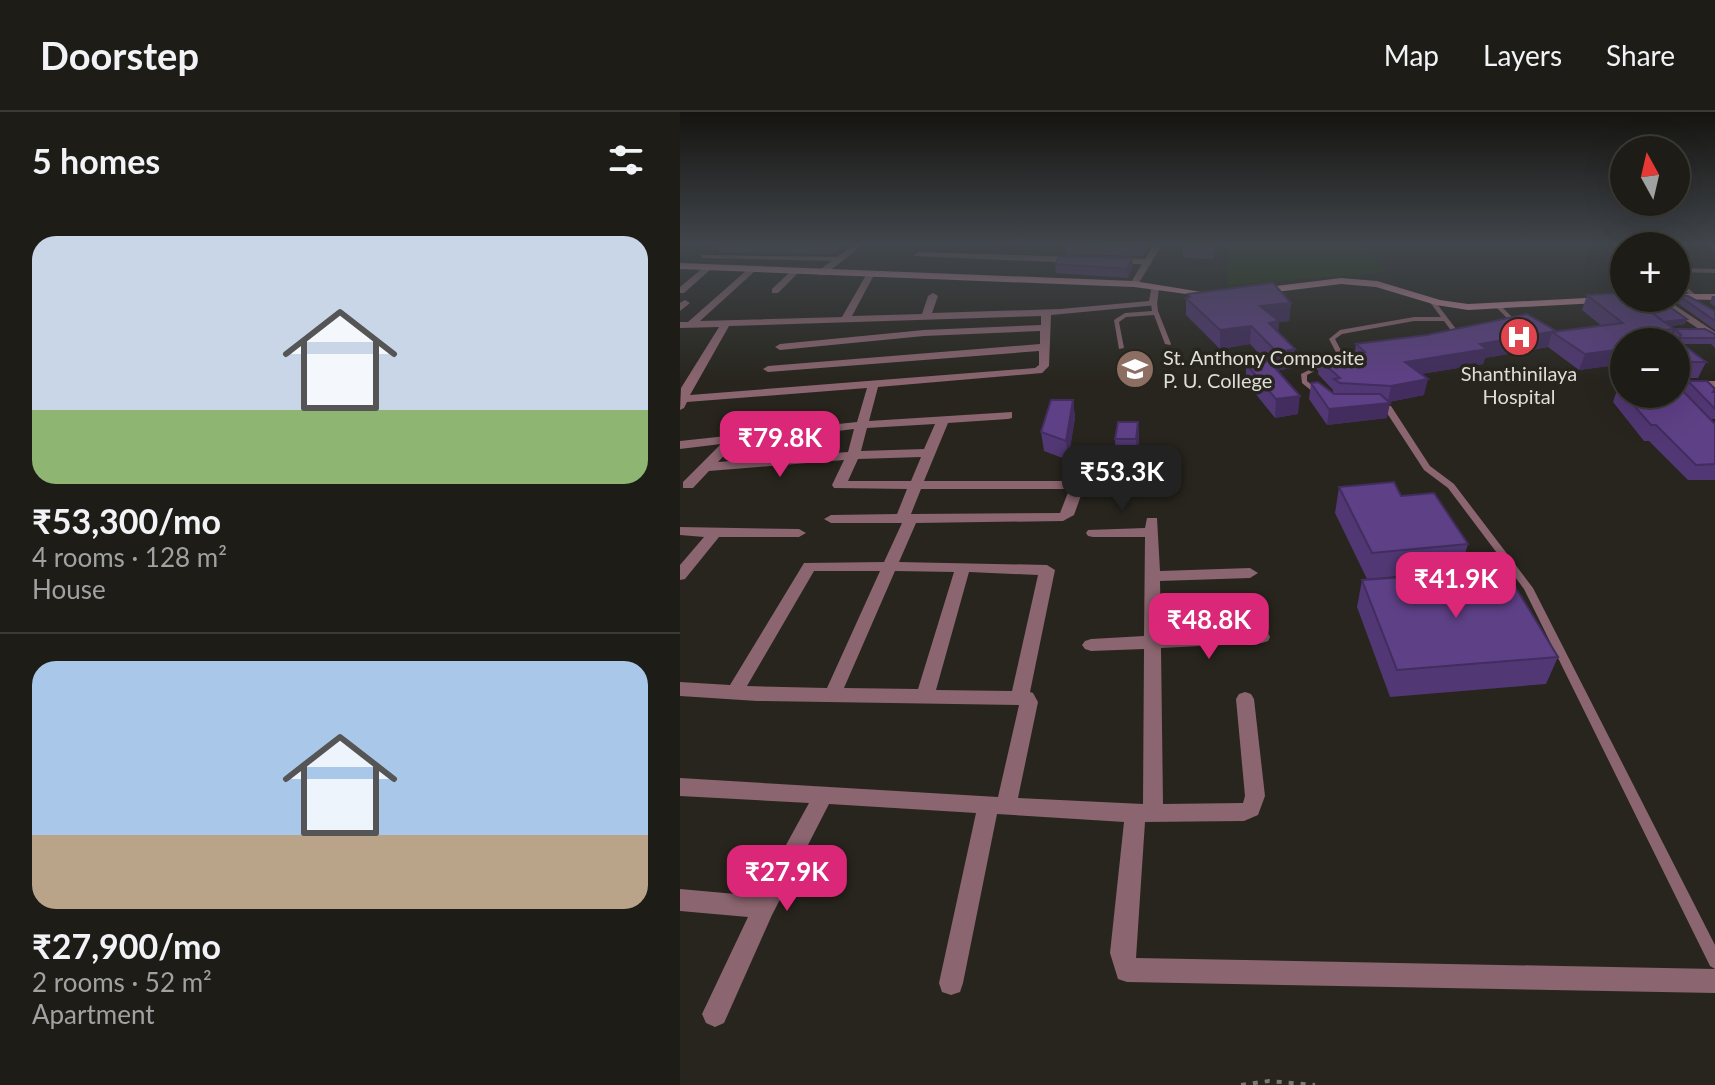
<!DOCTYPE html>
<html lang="en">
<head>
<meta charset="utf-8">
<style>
	body { margin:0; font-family:Lato,sans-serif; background:#2a2923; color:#f1f3f6; height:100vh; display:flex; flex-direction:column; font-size:30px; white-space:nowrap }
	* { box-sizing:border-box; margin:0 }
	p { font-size:26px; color:#a0a1a1 }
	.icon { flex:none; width:44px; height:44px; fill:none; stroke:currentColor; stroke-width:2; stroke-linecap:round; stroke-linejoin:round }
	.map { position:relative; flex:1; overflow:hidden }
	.sheet { display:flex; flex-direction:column; background:#1d1c16; width:680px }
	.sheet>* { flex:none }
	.needle { width:52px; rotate:352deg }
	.buttons { position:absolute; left:930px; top:24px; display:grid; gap:16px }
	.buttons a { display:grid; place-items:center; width:80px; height:80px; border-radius:50%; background:#1d1c16; box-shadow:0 8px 32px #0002,0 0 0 2px #3b3a35; font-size:40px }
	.price { position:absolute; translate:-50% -68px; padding:0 18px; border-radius:16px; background:#db2777; color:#fff; font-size:26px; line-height:52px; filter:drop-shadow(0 2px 4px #0008) }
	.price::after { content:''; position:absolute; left:50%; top:48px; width:24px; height:18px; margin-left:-12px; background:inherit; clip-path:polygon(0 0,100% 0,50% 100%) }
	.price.current { background:#222; color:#fff }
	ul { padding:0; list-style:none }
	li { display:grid; align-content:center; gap:16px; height:424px; padding:0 32px }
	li+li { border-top:2px solid #3b3a35 }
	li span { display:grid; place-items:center; height:248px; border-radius:24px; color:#555 }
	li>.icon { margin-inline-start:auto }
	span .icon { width:144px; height:144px; fill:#fffc; stroke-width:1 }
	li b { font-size:34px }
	h2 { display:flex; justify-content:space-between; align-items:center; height:96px; padding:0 32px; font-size:34px }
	header { display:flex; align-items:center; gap:48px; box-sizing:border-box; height:112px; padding:0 40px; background:#1d1c16; border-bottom:2px solid #3b3a35 }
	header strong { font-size:38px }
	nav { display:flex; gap:44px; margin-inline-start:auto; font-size:28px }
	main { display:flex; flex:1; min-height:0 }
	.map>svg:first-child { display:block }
	.green { fill:#1f370b }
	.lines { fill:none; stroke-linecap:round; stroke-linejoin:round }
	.path { stroke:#7a7972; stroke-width:4; stroke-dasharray:5 7; stroke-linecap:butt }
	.service { fill:#8b6570; fill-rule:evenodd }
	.minor { fill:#8b6570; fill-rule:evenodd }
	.secondary { fill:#c5899b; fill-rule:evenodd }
	.wall { fill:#513773 }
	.shaded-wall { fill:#422d5e }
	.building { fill:#5e4086; stroke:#422d5e; stroke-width:2 }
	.labels { text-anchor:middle; stroke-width:7; stroke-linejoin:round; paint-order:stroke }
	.far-poi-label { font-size:20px; fill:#deddd7; stroke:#27251d; text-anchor:start }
</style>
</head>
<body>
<header>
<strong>Doorstep</strong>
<nav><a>Map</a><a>Layers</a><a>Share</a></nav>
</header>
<main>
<section class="sheet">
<h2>5 homes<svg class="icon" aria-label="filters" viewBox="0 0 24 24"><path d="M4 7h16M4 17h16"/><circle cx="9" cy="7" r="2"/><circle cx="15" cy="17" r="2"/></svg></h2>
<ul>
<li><span style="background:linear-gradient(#c9d6e8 70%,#8fb573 0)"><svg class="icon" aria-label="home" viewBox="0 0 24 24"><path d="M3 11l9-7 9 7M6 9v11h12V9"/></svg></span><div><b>₹53,300/mo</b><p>4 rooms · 128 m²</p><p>House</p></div></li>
<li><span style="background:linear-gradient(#a9c7e8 70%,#b9a48a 0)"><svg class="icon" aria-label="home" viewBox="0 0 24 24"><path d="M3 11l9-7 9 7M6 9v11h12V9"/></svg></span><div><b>₹27,900/mo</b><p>2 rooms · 52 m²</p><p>Apartment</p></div></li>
</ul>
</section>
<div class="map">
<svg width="1035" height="973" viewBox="0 0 1035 973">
	<rect width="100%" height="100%" fill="#27251d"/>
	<path class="green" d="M547 133H678L708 160 548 173Z"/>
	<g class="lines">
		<path class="path" d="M561 973 589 969 635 973"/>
		<g class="service">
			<path d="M960 133H965L966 134H960Z"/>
			<path d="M1029 133H1035V138Z"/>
			<path d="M21 143 158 145 161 147 158 149 23 146Z"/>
			<path d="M996 156 1035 157V161L999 160 1002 171 1017 184 1018 185 1015 187 996 172Z"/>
			<path d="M752 187 754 188 779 221 776 227 771 226 773 221 764 209H734L662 222 655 227 665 246 662 248 659 246 649 227 660 218 734 205H761L749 189Z"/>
			<path d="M474 189 477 191 478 199 491 232 490 233 485 232 474 203 446 205 439 210 444 236 439 237 434 208 445 201 472 199 471 191Z"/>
			<path d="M816 193H820L839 212 838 216H834V213L816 195Z"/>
			<path d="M647 249 652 250 627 263V269L643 283 639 285 622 271 621 262Z"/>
			<path d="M693 290 711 294 750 354 774 372 853 476 1035 833V857L1030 854 844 477 768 376 744 358 705 298 693 294Z"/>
		</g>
		<g class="minor">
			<path d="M173 133H183L144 163H138V159Z"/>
			<path d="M474 133H482L457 174 450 172 462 152H434L430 149 434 146 465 147Z"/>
			<path d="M237 140 399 145 403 148 399 151 234 144Z"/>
			<path d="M24 155 31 157 4 181H0V175Z"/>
			<path d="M68 157 75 159 20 209 162 205 186 163 190 160 194 163 172 204 242 202 248 184 253 181 258 184 252 201 380 197 469 189 472 173 479 175 477 193 371 203 369 254 362 261 198 275 189 309 332 300V306L328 307 268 311 244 369H386L402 372 404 375 394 403 383 409 236 411 219 450 367 453 375 458 350 580 353 581 358 590 338 686 463 692 464 537 411 539 405 537 402 533 405 529 411 527 464 524 465 425H413L408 424 406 421 408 418 465 416 467 406H477L480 459 570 456 578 461 570 466 480 469 481 524 582 519 588 521 590 525 588 529 582 531 481 536 483 692 563 691 565 684 556 587 559 582 565 580 571 582 574 587 585 684 578 703 564 709 465 710 456 846 1035 857V881L447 870 438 867 430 841 444 710 317 702 283 871 280 880 271 883 262 880 259 871 296 701 149 692 92 803 44 911 35 915 26 911 22 902 68 805 0 799V777L78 784 129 691 0 684V666L318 685 339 593 77 589 0 584V570L50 573 124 451 204 450 222 411H151L144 407 151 403 217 402 227 377 154 376 152 373 164 348 29 359 13 376H3V370L41 332 0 337V329L177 310 187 276 7 290 4 296 0 298 1 276 39 215 0 216V210H8ZM361 204V213L244 218 100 232 95 235 100 238 244 224 360 219V232L88 254 83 257 88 260 359 239V253L355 256 10 283 49 214ZM255 312 244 337 181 339 187 316ZM174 317 168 340 38 350 56 331ZM241 345 231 369H168L178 347ZM241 377H386L389 378 380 401 231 402ZM134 459H200L147 576 67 574ZM215 459 274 460 238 577 164 576ZM289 460 358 463 332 579 256 578Z"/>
			<path d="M112 158 119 160 98 181H92V177Z"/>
			<path d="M973 186H984L1035 220V228Z"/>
			<path d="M5 188 10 191 0 199V191Z"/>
			<rect x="996" y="269" width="39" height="6"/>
			<path d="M0 415 119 417 126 421 119 425H39L5 467 0 468V453L24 425 0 423Z"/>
		</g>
		<g class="secondary">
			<path d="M0 151 454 169 534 182 529 185 454 175 0 157Z"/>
			<path d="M661 166 697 169 760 188 788 192 944 184V186H959L954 189 788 198 756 193 696 175 661 172 580 182 575 179 580 176Z"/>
			<path d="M996 182H1035V188L993 187 996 186Z"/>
		</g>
	</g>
	<g class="wall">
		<path d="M37 133H164L153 142 39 140Z"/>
		<path d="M385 133H471L463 144 386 142Z"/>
		<path d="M503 133H535L533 147 503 146Z"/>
		<path d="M375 152 453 155 448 166 376 161Z"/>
		<path d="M508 182 611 191 609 209 599 210 598 220 613 256 598 258 618 302 595 306 566 270V252L586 249 570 232 540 237 506 203V186L508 185Z"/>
		<path d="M907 183 1005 212 990 214 994 217 991 224H992L995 217 1035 222V236L1031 232H1003L1026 250 1018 266H996V230H944V252L899 258 868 235 805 246 803 252 741 262 744 283 709 290 707 306 647 313 629 287 631 271 653 281V278L638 262 639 247 675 241 676 232 876 220 922 214 902 198Z"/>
		<path d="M998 183 1035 199V218L996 190Z"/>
		<path d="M1032 184H1035V195L1030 191Z"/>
		<path d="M1008 269 1035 280V307H1030L1035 312V368H1008L969 329H964L933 290 938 275 1003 278Z"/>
		<path d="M393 288 395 306 388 348 364 339 361 320Z"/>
		<path d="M458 310 459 329 457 346 436 345 435 327Z"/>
		<path d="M659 375 721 384 788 432 780 458 687 467 655 401Z"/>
		<path d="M682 468 878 545 866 572 710 585 677 495Z"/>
	</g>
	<g class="shaded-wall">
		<path d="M150 133H164L153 142Z"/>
		<path d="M465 133H471L463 144V135Z"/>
		<path d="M452 146 453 155 448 166 447 157Z"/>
		<path d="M611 191 609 209 599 210 597 228 580 194Z"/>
		<path d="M1007 207 1005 212 982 216 984 210Z"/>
		<path d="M571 214 570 232 540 237V218Z"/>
		<path d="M872 220 868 235 805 246 803 252 722 265 725 250 800 232Z"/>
		<path d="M615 237 613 256 595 259 597 240Z"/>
		<path d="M944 237V252L899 258 905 242Z"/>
		<path d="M748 267 744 283 708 290 711 274Z"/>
		<path d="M620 284 618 302 595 306 596 287Z"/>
		<path d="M393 288 395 306 388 348 386 329Z"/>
		<path d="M710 291 707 306 647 313 649 297Z"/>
		<path d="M458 310 459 329 457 346 456 327Z"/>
	</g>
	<g class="building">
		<path d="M390 133H465L463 135Z"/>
		<path d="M380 144 452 146 447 157 375 152Z"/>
		<path d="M593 171 611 191 580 194 599 209 589 211 615 237 597 240 571 214 540 218 506 186 510 185 508 182Z"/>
		<path d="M944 181V186H953L994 217 984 218 1026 250H1003L1000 253 996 250V230H944V237L905 242 872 220 943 211 907 183Z"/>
		<path d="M998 183 1008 184 1035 199V209Z"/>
		<path d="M977 186 1007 207 984 210 955 187Z"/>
		<path d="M847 202 876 219 800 232 807 237 725 250 748 267 711 274 660 271 654 267 660 266 639 247 685 240 676 232 747 223Z"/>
		<path d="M995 217H1025L1035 222V226H999L1001 223Z"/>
		<path d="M589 249 620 284 596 287 566 252Z"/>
		<path d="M1008 269H1027L1035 277 1033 280H1035V297Z"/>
		<path d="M638 270 654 282H700L710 291 649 297 631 271Z"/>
		<path d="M996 275H999L1035 312V352L1016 353 976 313H971L944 282H996Z"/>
		<path d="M371 288H393L386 329 361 320Z"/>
		<path d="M438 310H458L456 327H435Z"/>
		<path d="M714 370 721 384 754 381 788 432 692 441 659 375Z"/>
		<path d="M825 458 878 545 717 558 682 468Z"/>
	</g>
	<linearGradient id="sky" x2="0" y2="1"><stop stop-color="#151410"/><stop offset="0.49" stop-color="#41464c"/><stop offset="1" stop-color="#41464c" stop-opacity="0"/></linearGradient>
	<rect width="1035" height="270" fill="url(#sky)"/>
	<defs>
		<g id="hospital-disc" transform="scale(2)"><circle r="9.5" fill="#e0444e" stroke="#27251d"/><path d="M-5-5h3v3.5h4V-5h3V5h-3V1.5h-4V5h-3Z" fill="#fff"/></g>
		<g id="university-disc" transform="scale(2)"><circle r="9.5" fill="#8d6e63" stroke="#27251d"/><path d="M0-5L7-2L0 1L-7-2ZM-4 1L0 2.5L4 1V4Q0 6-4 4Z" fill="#fff"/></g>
	</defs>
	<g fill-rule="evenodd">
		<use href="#hospital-disc" x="839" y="225"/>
		<use href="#university-disc" x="455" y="257"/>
	</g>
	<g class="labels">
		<g class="far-poi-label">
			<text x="483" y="253">St. Anthony Composite<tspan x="483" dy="23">P. U. College</tspan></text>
			<text x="839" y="269" text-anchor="middle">Shanthinilaya<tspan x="839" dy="23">Hospital</tspan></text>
		</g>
	</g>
</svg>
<div class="buttons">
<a><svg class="needle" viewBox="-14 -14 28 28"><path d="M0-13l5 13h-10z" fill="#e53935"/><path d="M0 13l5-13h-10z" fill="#a0a1a1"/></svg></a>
<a>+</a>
<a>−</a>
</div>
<b class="price" style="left:100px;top:367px">₹79.8K</b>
<b class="price current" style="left:442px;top:401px">₹53.3K</b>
<b class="price" style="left:776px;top:508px">₹41.9K</b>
<b class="price" style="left:529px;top:549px">₹48.8K</b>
<b class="price" style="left:107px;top:801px">₹27.9K</b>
</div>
</main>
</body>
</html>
